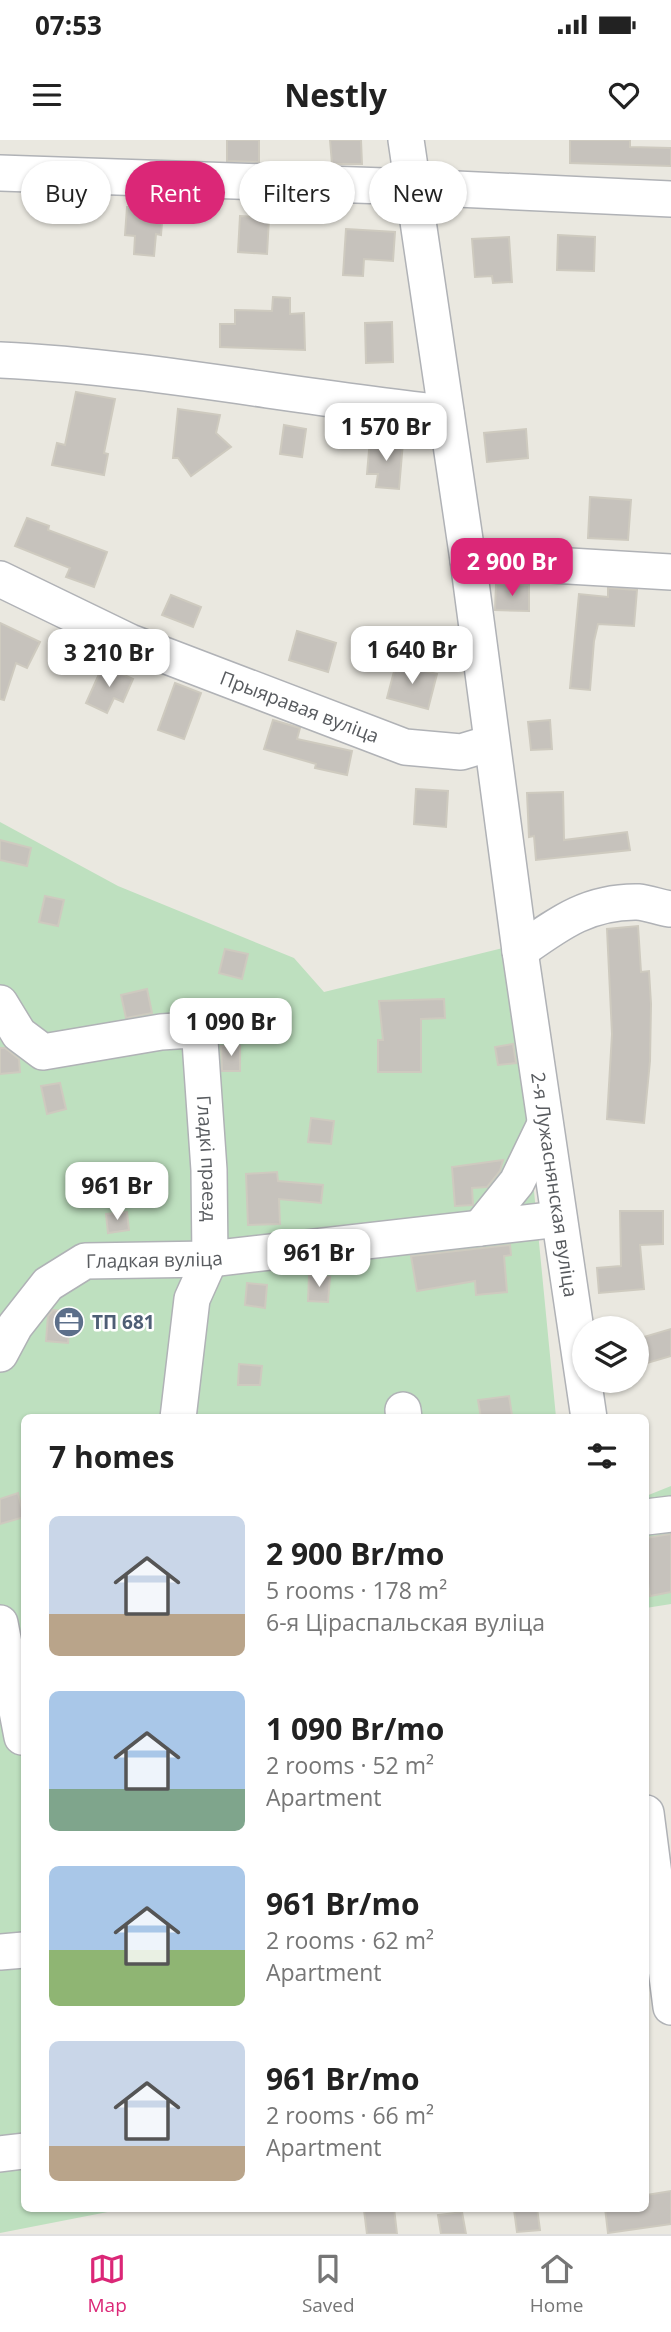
<!DOCTYPE html>
<html lang="en">
<head>
<meta charset="utf-8">
<style>
	body { margin:0; font-family:"Open Sans",sans-serif; background:#f2f2f2; color:#222; height:100vh; display:flex; flex-direction:column; font-size:26px; white-space:nowrap }
	* { box-sizing:border-box; margin:0 }
	p { font-size:23px; color:#767676 }
	.icon { flex:none; width:38px; height:38px; fill:none; stroke:currentColor; stroke-width:2; stroke-linecap:round; stroke-linejoin:round }
	.map { position:relative; flex:1; overflow:hidden }
	.side { position:absolute; left:21px; top:1274px; width:628px; height:798px; display:flex; flex-direction:column; background:#fff; border-radius:10px; box-shadow:0 2px 5px #0004 }
	.side>* { flex:none }
	.hud { position:absolute; left:21px; top:21px; width:630px; height:63px; display:flex; gap:14px }
	.buttons { position:absolute; left:572px; top:1176px; display:grid; gap:14px }
	.buttons a { display:grid; place-items:center; width:77px; height:77px; border-radius:50%; background:#fff; box-shadow:0 2px 5px #0004; font-size:35px }
	.price { position:absolute; translate:-50% -60px; padding:0 16px; border-radius:14px; background:#fff; color:#222; font-size:23px; line-height:46px; filter:drop-shadow(0 2px 4px #0008) }
	.price::after { content:''; position:absolute; left:50%; top:42px; width:21px; height:16px; margin-left:-10px; background:inherit; clip-path:polygon(0 0,100% 0,50% 100%) }
	.price.current { background:#db2777; color:#fff }
	ul { padding:0; list-style:none }
	li { display:flex; align-items:center; gap:21px; height:175px; padding:0 28px }
	li span { display:grid; place-items:center; flex:none; width:196px; height:140px; border-radius:10px; color:#555 }
	li>.icon { margin-inline-start:auto }
	span .icon { width:84px; height:84px; fill:#fffc; stroke-width:1 }
	li b { font-size:30px }
	h2 { display:flex; justify-content:space-between; align-items:center; height:84px; padding:0 28px; font-size:30px }
	.chip { padding:0 24px; border-radius:32px; background:#fff; box-shadow:0 2px 5px #0004; font-size:24px; line-height:63px }
	.chip.current { background:#db2777; color:#fff }
	.status { display:flex; justify-content:space-between; align-items:center; height:49px; padding:0 35px; background:#fff; direction:ltr }
	.status svg { height:19px; fill:currentColor }
	header { display:flex; justify-content:space-between; align-items:center; height:91px; padding:0 28px; background:#fff; font-size:32px; font-weight:700 }
	.dock { display:flex; justify-content:space-around; align-items:center; height:98px; border-top:2px solid #e0e0e0; background:#fff; font-size:19px; color:#767676 }
	.dock a { display:grid; justify-items:center; gap:4px }
	.dock .current { color:#db2777 }
	.map>svg:first-child { display:block }
	.green { fill:#bee0bf }
	.building { fill:#c6c2bc; stroke:#cecabf; stroke-width:2 }
	.lines { fill:none; stroke-linecap:round; stroke-linejoin:round }
	.minor-casing { stroke:#b0b2b6; stroke-width:38 }
	.minor { stroke:#fff; stroke-width:35 }
	.labels { text-anchor:middle; stroke-width:5; stroke-linejoin:round; paint-order:stroke }
	.street-label { font-size:19px; fill:#585b5f; stroke:#fff }
	.service-label { font-size:19px; font-weight:bold; fill:#4e5e75; stroke:#fff; text-anchor:start }
</style>
</head>
<body>
<div class="status"><b>07:53</b><svg viewBox="0 0 49 12"><path d="M0 12V9h3v3zM5 12V6h3v6zM10 12V3h3v9zM15 12V0h3v12zM26 1h20v11H26zM47 4h2v5h-2z"/></svg></div>
<header><svg class="icon" aria-label="menu" viewBox="0 0 24 24"><path d="M4 6h16M4 12h16M4 18h16"/></svg>Nestly<svg class="icon" aria-label="heart" viewBox="0 0 24 24"><path d="M12 20l-8-8c-3-5 5-10 8-4 3-6 11-1 8 4z"/></svg></header>
<div class="map">
<svg width="671" height="2094" viewBox="0 0 671 2094">
	<rect width="100%" height="100%" fill="#eae8e0"/>
	<g class="green">
		<path d="M0 682 118 746 294 818 324 852 507 807 527 979 556 1277 24 1278V2068L123 2069 0 2093Z"/>
		<path d="M671 1346V1464L646 1468V1356Z"/>
	</g>
	<g class="building">
		<path d="M227 0H259V22L227 21Z"/>
		<path d="M330 0H361L362 24H332Z"/>
		<path d="M570 0H630V7L671 8V26L570 23Z"/>
		<path d="M127 67 163 70 161 95 156 94 154 116 134 114 135 96 125 95Z"/>
		<path d="M240 76 269 78 267 114 238 112Z"/>
		<path d="M346 89 395 92 393 121 364 119 363 136 343 135Z"/>
		<path d="M558 95 595 97 594 131 557 130Z"/>
		<path d="M509 97 512 142 493 143 492 136 475 137 472 99Z"/>
		<path d="M273 157 290 158V174L304 173 305 210 220 207V184H235V170L272 171Z"/>
		<path d="M392 182 393 222 366 223 365 183Z"/>
		<path d="M76 252 115 259 104 313 108 314 104 335 52 325 57 303 65 305Z"/>
		<path d="M178 269 220 275 216 293 231 307 191 336 178 318H173Z"/>
		<path d="M284 285 306 289 302 317 280 314Z"/>
		<path d="M526 289 528 318 487 322 484 293Z"/>
		<path d="M370 299 403 302 399 349 376 347 378 334H367Z"/>
		<path d="M590 357 631 360 628 400 588 398Z"/>
		<path d="M27 378 49 386 48 390 107 412 94 447 66 437 70 428 15 406Z"/>
		<path d="M496 444 529 445V471L495 470Z"/>
		<path d="M608 448 637 450 634 486 598 484 594 501 590 550 570 548 579 454 608 457Z"/>
		<path d="M171 455 201 467 193 487 162 475Z"/>
		<path d="M0 483 40 502 27 528 16 523 4 560 0 559Z"/>
		<path d="M297 491 336 503 328 532 289 520Z"/>
		<path d="M396 524 437 534 428 569 387 558Z"/>
		<path d="M103 525 133 539 123 562 114 558 107 573 86 563Z"/>
		<path d="M175 543 201 553 184 599 158 590Z"/>
		<path d="M273 580 300 588 297 599 352 611 347 635 315 628 316 624 264 609Z"/>
		<path d="M550 580 552 609 531 610 528 582Z"/>
		<path d="M416 649 448 651 446 687 414 684Z"/>
		<path d="M563 652 564 700 627 692 630 710 536 720 534 696 529 697 527 653Z"/>
		<path d="M0 700 31 708 27 726 0 720Z"/>
		<path d="M45 756 64 760 58 786 39 782Z"/>
		<path d="M638 786 641 832 649 831 651 864 650 921 644 983 607 979 612 894 607 789Z"/>
		<path d="M225 809 248 814 242 839 219 833Z"/>
		<path d="M147 849 152 873 126 878 121 855Z"/>
		<path d="M444 859 445 878 421 879V932H378V900H383L379 861Z"/>
		<path d="M513 904 516 923 498 925 495 907Z"/>
		<path d="M221 906H240V931H222Z"/>
		<path d="M0 908H5L19 919 20 932 0 934Z"/>
		<path d="M60 943 66 969 47 974 41 946Z"/>
		<path d="M311 978 334 981 331 1004 308 1002Z"/>
		<path d="M503 1020 500 1031 487 1047 472 1048 473 1065 455 1066 452 1027Z"/>
		<path d="M277 1032 278 1041 323 1045 321 1063 279 1059 280 1084 248 1085 246 1034Z"/>
		<path d="M620 1071H663V1104L640 1105 644 1149 599 1153 597 1128 621 1126Z"/>
		<path d="M127 1072 129 1090 108 1093 106 1074Z"/>
		<path d="M510 1105 511 1115 504 1116 507 1152 476 1155 475 1141 417 1151 411 1116Z"/>
		<path d="M309 1136 330 1137 328 1162 308 1161Z"/>
		<path d="M247 1143 267 1145 265 1168 245 1165Z"/>
		<path d="M53 1170 71 1172 68 1203 46 1201 48 1176Z"/>
		<path d="M671 1189V1216L637 1226V1199Z"/>
		<path d="M239 1224 262 1226 260 1245H238Z"/>
		<path d="M509 1256 512 1275 481 1278 478 1260Z"/>
		<path d="M18 1353 24 1377 0 1384V1359Z"/>
		<path d="M671 1394V1452L650 1456 646 1430V1398Z"/>
		<path d="M671 2051V2084L608 2093 605 2068H646V2055Z"/>
		<path d="M374 2068H394L397 2094H367L364 2070Z"/>
		<path d="M537 2068 540 2090 517 2092 514 2070Z"/>
		<path d="M462 2072 466 2094H441L438 2075Z"/>
	</g>
	<g class="lines">
		<g class="minor-casing">
			<g id="minor">
				<path id="s1" d="M406 0 468 420 520 811 589 1278"/>
				<path d="M0 33 414 47 671 59"/>
				<path d="M0 220C149 227 297 258 446 273"/>
				<path d="M468 420 671 432"/>
				<path id="s2" d="M0 439 130 502 405 607 461 612 491 603"/>
				<path d="M520 811C558 784 588 761 638 762 648 763 659 767 670 769"/>
				<path id="s3" d="M0 863 19 894 43 912 161 892 191 890 200 901 209 1030 210 1119 192 1159 178 1278"/>
				<path d="M480 1088 517 1042 545 984"/>
				<path id="s4" d="M0 1214 15 1186 48 1144 85 1121 210 1119 559 1079"/>
				<path d="M403 1270 404 1278"/>
				<path d="M646 1377 671 1374"/>
				<path d="M0 1483 22 1597"/>
				<path d="M646 1673 671 1867"/>
				<path d="M0 1812 24 1810"/>
				<path d="M0 2014 24 2011"/>
			</g>
		</g>
		<use href="#minor" class="minor"/>
	</g>
	<defs>
		<g id="office-disc" transform="scale(1.575)"><circle r="9.5" fill="#5c6f8a" stroke="#fff"/><path d="M-6-3h4V-5.5h4V-3h4V5H-6ZM-1-4.5V-3h2v-1.5ZM-6 0V1H6V0Z" fill="#fff"/></g>
	</defs>
	<g fill-rule="evenodd">
		<use href="#office-disc" x="69" y="1182"/>
	</g>
	<g class="labels">
		<g class="street-label">
			<text dy="7" stroke="none"><textPath href="#s2" startOffset="326">Прыяравая вуліца</textPath></text>
			<text dy="7" stroke="none"><textPath href="#s3" startOffset="348">Гладкі праезд</textPath></text>
			<text dy="7" stroke="none"><textPath href="#s1" startOffset="1055">2-я Лужаснянская вуліца</textPath></text>
			<text dy="7" stroke="none"><textPath href="#s4" startOffset="198">Гладкая вуліца</textPath></text>
		</g>
		<g class="service-label">
			<text x="92" y="1189">ТП 681</text>
		</g>
	</g>
</svg>
<div class="buttons">
<a><svg class="icon" aria-label="layers" viewBox="0 0 24 24"><path d="M12 4l9 5-9 5-9-5zM3 14l9 5 9-5"/></svg></a>
</div>
<b class="price" style="left:386px;top:323px">1 570 Br</b>
<b class="price current" style="left:512px;top:458px">2 900 Br</b>
<b class="price" style="left:412px;top:546px">1 640 Br</b>
<b class="price" style="left:109px;top:549px">3 210 Br</b>
<b class="price" style="left:231px;top:918px">1 090 Br</b>
<b class="price" style="left:117px;top:1082px">961 Br</b>
<b class="price" style="left:319px;top:1149px">961 Br</b>
<div class="hud">
<a class="chip">Buy</a>
<a class="chip current">Rent</a>
<a class="chip">Filters</a>
<a class="chip">New</a>
</div>
<section class="side">
<h2>7 homes<svg class="icon" aria-label="filters" viewBox="0 0 24 24"><path d="M4 7h16M4 17h16"/><circle cx="9" cy="7" r="2"/><circle cx="15" cy="17" r="2"/></svg></h2>
<ul>
<li><span style="background:linear-gradient(#c9d6e8 70%,#b9a48a 0)"><svg class="icon" aria-label="home" viewBox="0 0 24 24"><path d="M3 11l9-7 9 7M6 9v11h12V9"/></svg></span><div><b>2 900 Br/mo</b><p>5 rooms · 178 m²</p><p>6-я Ціраспальская вуліца</p></div></li>
<li><span style="background:linear-gradient(#a9c7e8 70%,#7fa58c 0)"><svg class="icon" aria-label="home" viewBox="0 0 24 24"><path d="M3 11l9-7 9 7M6 9v11h12V9"/></svg></span><div><b>1 090 Br/mo</b><p>2 rooms · 52 m²</p><p>Apartment</p></div></li>
<li><span style="background:linear-gradient(#a9c7e8 60%,#8fb573 0)"><svg class="icon" aria-label="home" viewBox="0 0 24 24"><path d="M3 11l9-7 9 7M6 9v11h12V9"/></svg></span><div><b>961 Br/mo</b><p>2 rooms · 62 m²</p><p>Apartment</p></div></li>
<li><span style="background:linear-gradient(#c9d6e8 75%,#b9a48a 0)"><svg class="icon" aria-label="home" viewBox="0 0 24 24"><path d="M3 11l9-7 9 7M6 9v11h12V9"/></svg></span><div><b>961 Br/mo</b><p>2 rooms · 66 m²</p><p>Apartment</p></div></li>
</ul>
</section>
</div>
<nav class="dock">
<a class="current"><svg class="icon" aria-label="map" viewBox="0 0 24 24"><path d="M3 6l6-2 6 2 6-2v14l-6 2-6-2-6 2zM9 4v14M15 6v14"/></svg>Map</a>
<a><svg class="icon" aria-label="saved" viewBox="0 0 24 24"><path d="M7 4h10v16l-5-4-5 4z"/></svg>Saved</a>
<a><svg class="icon" aria-label="home" viewBox="0 0 24 24"><path d="M3 11l9-7 9 7M6 9v11h12V9"/></svg>Home</a>
</nav>
</body>
</html>
